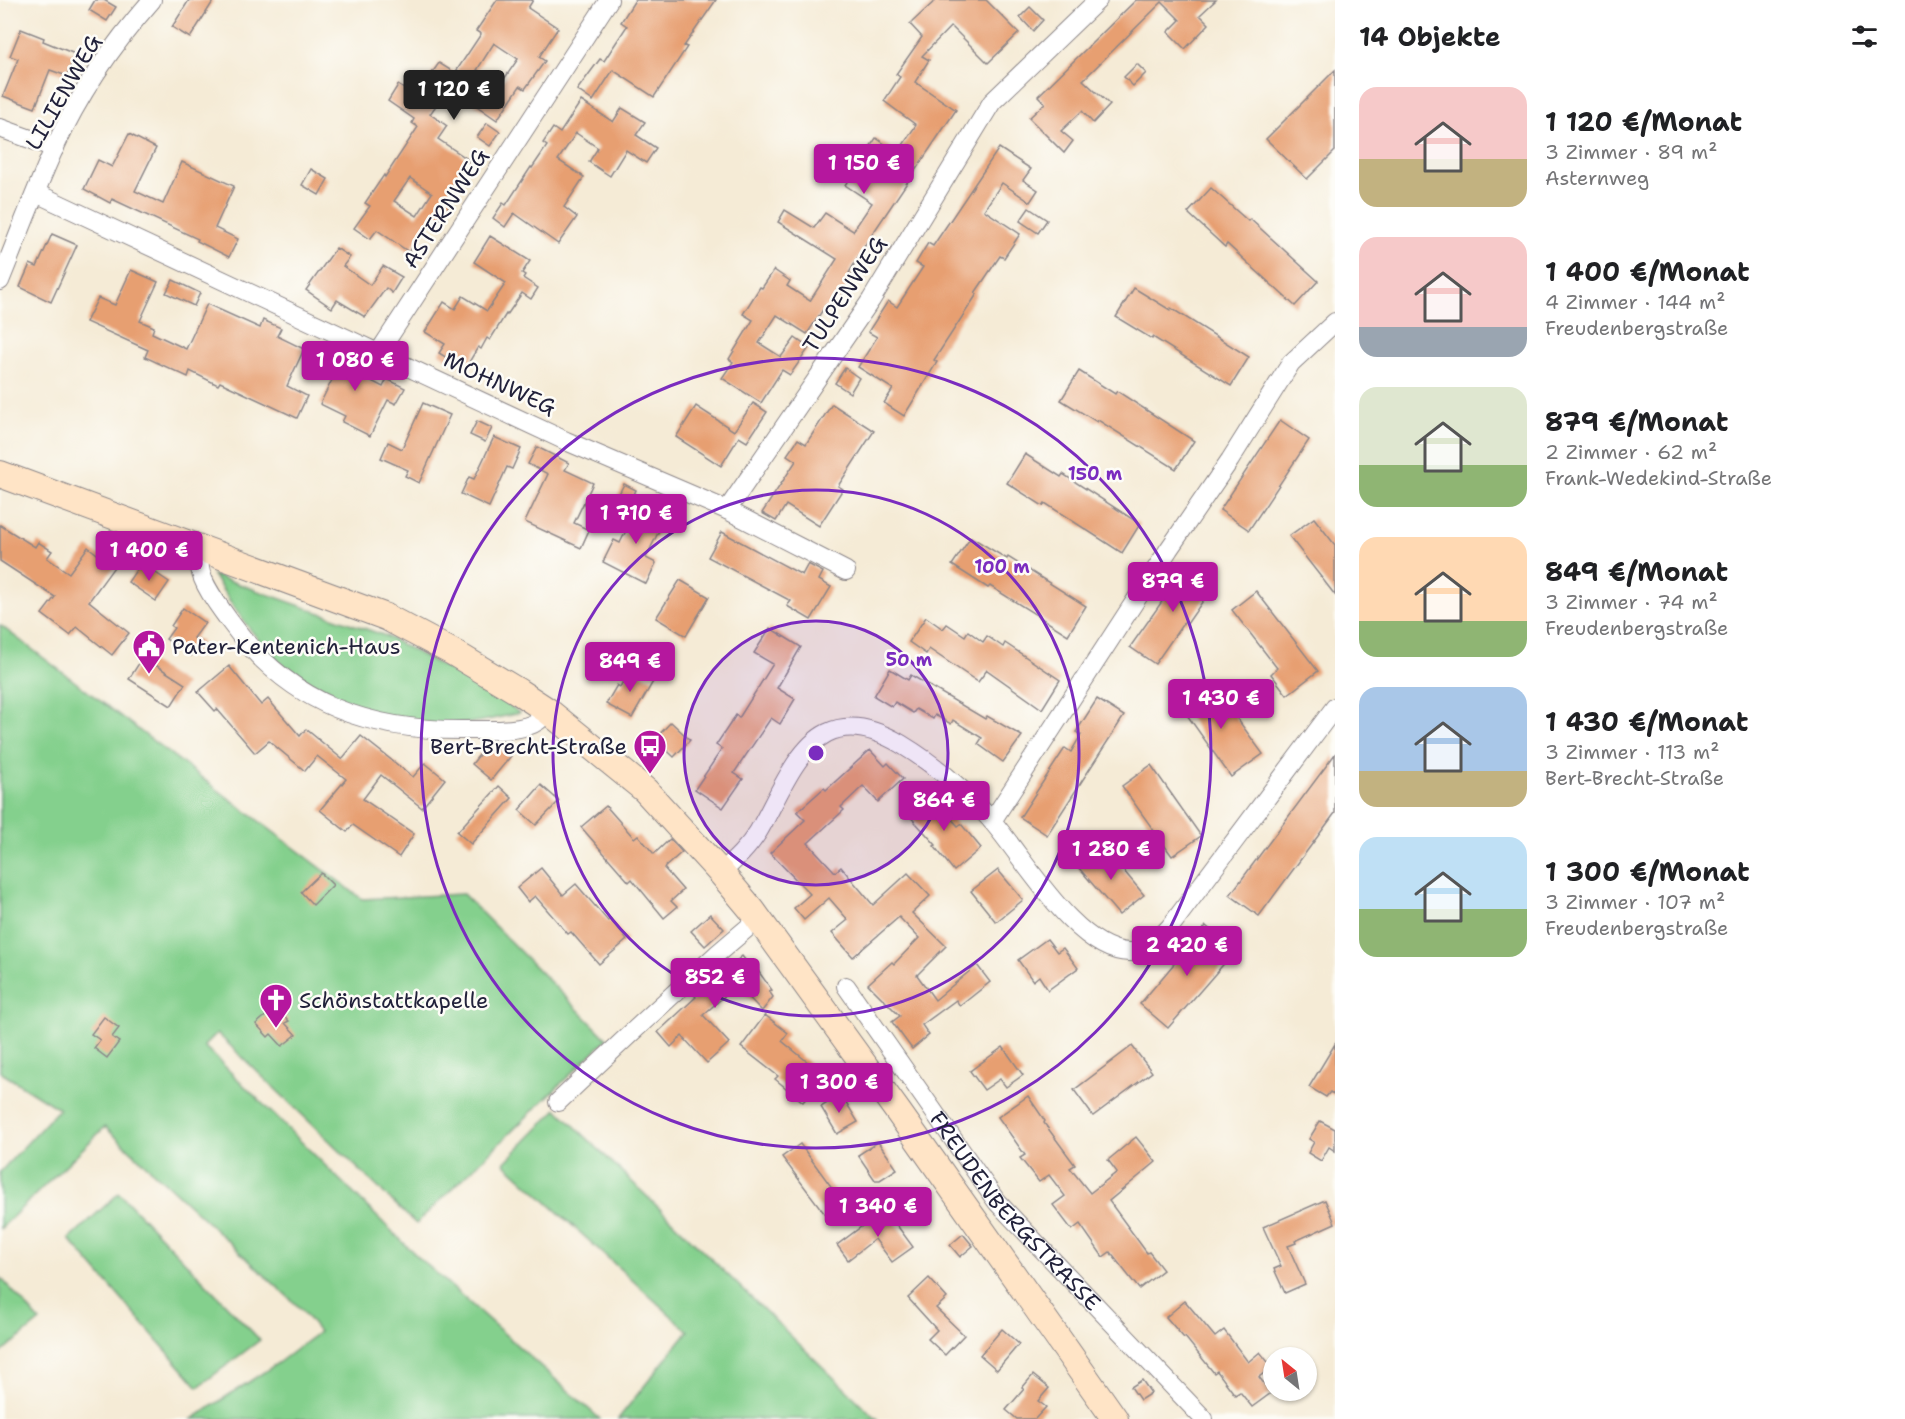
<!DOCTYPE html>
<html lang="de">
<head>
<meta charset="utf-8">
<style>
	body { margin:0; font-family:"Shantell Sans",sans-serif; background:#f2f2f2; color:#202124; height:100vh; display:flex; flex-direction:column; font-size:22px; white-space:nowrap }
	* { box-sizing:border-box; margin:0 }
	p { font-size:20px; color:#757577 }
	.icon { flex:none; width:33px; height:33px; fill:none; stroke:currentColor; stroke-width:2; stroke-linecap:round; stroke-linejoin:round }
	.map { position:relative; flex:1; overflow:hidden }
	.side { display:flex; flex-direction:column; background:#fff; width:570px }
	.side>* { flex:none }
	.needle { width:39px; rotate:330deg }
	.fabs { position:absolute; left:1263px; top:1347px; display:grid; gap:12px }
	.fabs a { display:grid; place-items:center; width:54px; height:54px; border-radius:50%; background:#fff; box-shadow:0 2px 4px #0004; font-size:30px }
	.price { position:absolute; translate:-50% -51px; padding:0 14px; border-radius:6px; background:#b5179e; color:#fff; font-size:20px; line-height:39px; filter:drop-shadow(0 2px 3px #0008) }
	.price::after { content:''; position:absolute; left:50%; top:36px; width:18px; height:14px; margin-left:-9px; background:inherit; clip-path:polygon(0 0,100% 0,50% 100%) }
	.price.active { background:#222; color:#fff }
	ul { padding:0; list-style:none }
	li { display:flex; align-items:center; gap:18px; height:150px; padding:0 24px }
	li span { display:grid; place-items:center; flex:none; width:168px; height:120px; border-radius:18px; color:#555 }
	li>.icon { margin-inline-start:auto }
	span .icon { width:72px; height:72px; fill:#fffc; stroke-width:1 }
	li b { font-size:26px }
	h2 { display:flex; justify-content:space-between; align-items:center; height:72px; padding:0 24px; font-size:26px }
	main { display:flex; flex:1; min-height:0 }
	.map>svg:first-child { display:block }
	.green { fill:#84d08d; stroke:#537964; stroke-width:1.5 }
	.building { fill:#e79f71; fill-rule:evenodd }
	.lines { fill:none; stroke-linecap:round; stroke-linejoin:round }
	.street-casing { stroke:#8c8688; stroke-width:20 }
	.secondary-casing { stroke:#8c8688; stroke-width:28 }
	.street { stroke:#fff; stroke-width:18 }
	.secondary { stroke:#ffe4c6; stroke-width:26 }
	.ring { fill:none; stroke:#7b2cbf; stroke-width:3 }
	.labels { text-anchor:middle; stroke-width:5; stroke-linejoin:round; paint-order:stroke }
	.street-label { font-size:22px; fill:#22223b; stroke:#fdfcf7 }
	.poi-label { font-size:22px; fill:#22223b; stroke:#fdfcf7; text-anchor:start }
	.centre { fill:#7b2cbf; stroke:#fdfcf7; stroke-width:3 }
	.ring-label { font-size:18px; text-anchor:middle; font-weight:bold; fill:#7b2cbf; stroke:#fdfcf7; stroke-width:5; stroke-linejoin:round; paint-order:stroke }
</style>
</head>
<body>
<main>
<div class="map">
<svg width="1335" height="1419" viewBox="0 0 1335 1419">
	<rect width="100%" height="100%" fill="#fdfcf7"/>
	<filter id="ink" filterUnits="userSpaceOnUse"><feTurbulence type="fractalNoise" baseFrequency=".0167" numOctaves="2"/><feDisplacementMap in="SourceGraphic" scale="12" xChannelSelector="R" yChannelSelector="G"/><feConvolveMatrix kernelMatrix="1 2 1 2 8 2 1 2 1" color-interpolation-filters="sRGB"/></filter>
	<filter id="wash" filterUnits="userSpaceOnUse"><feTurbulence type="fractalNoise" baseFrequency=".008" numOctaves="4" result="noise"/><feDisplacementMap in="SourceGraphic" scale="24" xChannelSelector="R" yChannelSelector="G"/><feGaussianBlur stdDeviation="1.35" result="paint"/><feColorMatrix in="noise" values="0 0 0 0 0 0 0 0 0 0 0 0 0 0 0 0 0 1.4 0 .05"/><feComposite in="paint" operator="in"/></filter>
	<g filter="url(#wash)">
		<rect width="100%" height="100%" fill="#f5ebd6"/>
		<g class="green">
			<path d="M213 575 386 636 498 696 519 713C500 717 480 723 461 724 395 726 324 706 276 659 251 634 232 605 213 575Z"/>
			<path d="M0 625 362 899 463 894 607 1039 416 1224 217 1033 204 1046 417 1256 600 1419H192L278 1363 319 1332 301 1309 105 1127 0 1229V1172L59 1109 0 1072Z"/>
			<path d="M557 1109 864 1407 878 1419H618L688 1331 504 1163Z"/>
			<path d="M119 1193 260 1340 198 1387 69 1239Z"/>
			<path d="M0 1277 40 1321 0 1354Z"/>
		</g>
		<g id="blocks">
			<g class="building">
				<path d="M95 0H104L116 7 107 21 89 10Z"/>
				<path d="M189 0H214L190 38 172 27Z"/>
				<path d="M497 0H533L528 8 558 28 539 57 545 61 525 89 520 86 497 120 474 104 476 101 451 84 430 114 447 126 438 139 469 160 449 191 456 196 437 223 431 220 409 252 377 230 370 239 354 228 370 206 365 203 384 175 385 177 418 127 412 123 414 119 388 101 398 85 407 91 417 77 425 83 439 63 455 73 481 34 476 31ZM494 43 518 59 500 85 477 70ZM410 178 432 193 417 216 394 201Z"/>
				<path d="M635 0H716L684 46 687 47 654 97 613 70 593 101 577 90 600 59 604 61 627 26 621 22Z"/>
				<path d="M936 0H986L1019 33 988 63 951 26 922 56 929 60 915 82 956 110 867 242 849 273 855 277 833 309 826 305 807 334 777 315 759 343 781 357 795 338 809 348 790 375 782 370 761 403 722 378 733 362 729 359 753 320 743 314 760 287 762 288 774 270 790 281 787 286 810 301 837 259 778 222 785 210 814 228 825 213 853 231 872 203 845 185 876 138 898 153 916 125 884 101 900 77 896 74 922 37 910 24Z"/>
				<path d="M1136 0H1216L1200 15 1209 24 1185 49 1168 32 1180 20 1162 2 1083 80 1110 105 1093 123 1082 111 1061 131 1073 141 1064 153 1029 118 1045 103 1038 96Z"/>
				<path d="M1030 7 1043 20 1033 31 1020 17Z"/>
				<path d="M21 29 44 38 43 41 75 54 67 76 50 70 35 108 3 96 18 59 10 56Z"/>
				<path d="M1137 64 1146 73 1133 86 1124 77Z"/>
				<path d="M1335 70V151L1307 179 1266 139Z"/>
				<path d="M581 101 613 122 622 108 645 122 636 135 656 148 646 163 626 150 610 176 589 162 598 148 576 133 558 160 584 177 564 207 577 217 558 244 514 213 505 227 493 218 503 203 506 205 531 167 532 168 547 146 543 143 553 128 560 133Z"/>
				<path d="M487 123 500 132 490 146 477 137Z"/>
				<path d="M129 134 156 148 135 191 163 204 182 162 234 186 215 228 238 239 229 257 197 241 198 239 112 199 110 203 84 189 98 160 112 167Z"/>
				<path d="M999 148 1031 169 1023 180 1038 190 1030 202 1002 183 984 210 1020 234 1004 258 1000 256 975 293 977 294 934 360 937 362 904 416 884 403 893 389 858 367 877 337 868 332 888 301 897 307 923 267 916 263 928 243 933 246Z"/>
				<path d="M311 169 328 179 319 195 302 185Z"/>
				<path d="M1211 188 1248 221 1250 219 1318 281 1295 306 1227 244 1225 247 1188 213Z"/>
				<path d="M1029 208 1047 220 1038 233 1020 221Z"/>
				<path d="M52 234 77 245 51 302 20 287 30 264 37 267Z"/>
				<path d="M490 236 530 261 522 273 525 275 523 278 538 288 531 299 522 293 507 315 506 314 490 340 487 338 481 349 478 347 465 369 439 353 445 344 425 332 444 302 455 309 463 296 487 311 506 283 474 262Z"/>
				<path d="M336 248 350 257 343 266 370 285 383 266 402 277 392 293 386 288 365 317 337 300 332 308 306 290Z"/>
				<path d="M131 270 158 282 140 321 154 327 152 333 186 349 207 304 260 328 263 320 281 328 277 336 304 349 287 386 307 396 297 418 220 382 218 385 190 371 188 377 145 357 148 350 86 322 98 298 115 305Z"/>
				<path d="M173 280 200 293 194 306 166 293Z"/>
				<path d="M1134 288 1170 310 1171 308 1249 357 1231 386 1153 337 1152 339 1116 317Z"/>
				<path d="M317 348 335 355 337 350 351 357 346 368 383 387 387 379 405 388 396 404 388 400 370 436 342 422 345 416 320 404 335 374 310 364Z"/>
				<path d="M845 368 859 378 850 393 835 383Z"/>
				<path d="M1079 371 1115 394 1117 391 1194 441 1176 469 1098 420 1097 422 1061 400Z"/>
				<path d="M423 403 450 415 419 483 405 476 408 470 381 458 388 442 402 449Z"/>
				<path d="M753 403 767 412 747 442 739 437 721 466 676 437 696 406 734 431Z"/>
				<path d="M832 404 874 431 838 486 843 489 819 526 786 505 776 521 762 513 796 461 787 455 798 439 806 444Z"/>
				<path d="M1280 420 1309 440 1249 530 1220 510Z"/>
				<path d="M477 421 492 428 485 442 470 435Z"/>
				<path d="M494 437 521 449 512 469 507 467 489 507 461 494 469 477 474 479Z"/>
				<path d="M537 447 569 463 565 470 593 483 574 523 589 530 581 548 525 522 548 474 528 464Z"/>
				<path d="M1025 454 1061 477 1063 474 1140 524 1122 553 1045 503 1043 506 1007 483Z"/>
				<path d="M624 484 636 490 626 510 614 504Z"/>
				<path d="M639 504 665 518 646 558 656 563 646 584 603 562 614 540 620 543Z"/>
				<path d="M1314 518 1335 545V595L1289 536Z"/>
				<path d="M0 525 35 547 38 542 52 551 47 558 69 573 88 547 114 567 89 601 129 633 112 655 77 627 70 635 42 614 55 597 0 561Z"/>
				<path d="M722 532 802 575 808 564 823 572 819 580 831 587 811 620 787 606 791 601 708 557Z"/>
				<path d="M971 537 1007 559 1008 557 1086 606 1068 635 990 586 988 588 952 565Z"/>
				<path d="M141 563 169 582 156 601 128 582Z"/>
				<path d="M1189 563 1216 582 1187 624 1184 622 1155 664 1130 647Z"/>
				<path d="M680 580 709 597 686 636 656 618Z"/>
				<path d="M1256 591 1318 671 1287 695 1271 674 1277 668 1232 610Z"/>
				<path d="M183 608 205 623 194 638 201 642 191 656 166 639 174 628 171 626Z"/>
				<path d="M926 617 943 629 947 624 965 636 968 631 983 642 987 636 1003 647 1005 643 1060 680 1042 709 987 670 978 682 929 649 926 654 909 642Z"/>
				<path d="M770 628 801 647 777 688 795 699 780 724 771 718 734 773 743 779 723 808 695 789 722 749 716 745 736 715 739 718 773 664 754 653Z"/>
				<path d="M143 657 185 684 171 706 129 679Z"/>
				<path d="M229 666 261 705 268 699 300 736 306 729 342 759 361 736 413 777 425 763 445 779 422 808 381 775 363 799 414 834 399 857 353 825 347 832 320 810 346 779 317 756 305 771 269 741 255 753 217 709 215 711 198 692Z"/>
				<path d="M631 668 654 680 632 718 606 704 617 685 620 687Z"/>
				<path d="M890 669 908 680 911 675 985 719 987 716 1022 736 1003 762 978 744 982 738 953 720 951 724 935 715 933 719 916 709 913 713 895 702 892 707 874 696Z"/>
				<path d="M1211 683 1263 754 1231 777 1180 705Z"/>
				<path d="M1097 699 1124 716 1047 835 1020 817 1065 748 1071 752 1081 735 1076 732Z"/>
				<path d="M671 722 690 740 674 757 655 739Z"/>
				<path d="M490 741 511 756 491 780 472 764Z"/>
				<path d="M870 750 885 766 888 763 903 779 878 802 863 786 841 807 844 810 808 843 835 872 841 867 873 905 908 873 930 896 912 913 946 946 917 975 935 1000 977 965 990 982 960 1006 956 1000 922 1025 929 1035 912 1049 892 1022 900 1016 868 984 892 962 894 964 919 938 899 917 853 957 832 933 848 920 829 898 804 920 794 908 810 894 770 853 805 820 797 812 824 788 826 790Z"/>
				<path d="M1335 754V813L1259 916 1230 895Z"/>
				<path d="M1151 765 1201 836 1172 856 1122 786Z"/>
				<path d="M541 785 559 801 536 825 519 810Z"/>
				<path d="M499 786 512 798 471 844 457 832Z"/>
				<path d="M927 792 958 826 961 824 981 848 954 871 934 846 936 845 906 812Z"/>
				<path d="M606 806 634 838 638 835 654 854 670 839 682 852 664 868 683 890 671 901 677 907 664 918 632 879 629 882 581 827Z"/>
				<path d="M1103 846 1144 895 1119 915 1078 867Z"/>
				<path d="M541 868 563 895 576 884 608 921 610 919 627 940 599 964 571 932 568 934 535 896 528 902 517 888Z"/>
				<path d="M998 870 1023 900 996 922 971 891Z"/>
				<path d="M321 873 333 885 313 905 301 892Z"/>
				<path d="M710 914 724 929 705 946 691 931Z"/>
				<path d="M1206 926 1235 951 1168 1028 1140 1004Z"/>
				<path d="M1047 939 1057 952 1063 948 1078 968 1048 990 1039 976 1033 981 1018 960Z"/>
				<path d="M742 956 753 970 756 968 772 990 769 991 773 997 762 1011 737 985 703 1015 729 1043 707 1063 682 1036 671 1047 658 1032 696 997 692 992 706 980 710 984Z"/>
				<path d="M276 1007 289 1021 285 1023 296 1035 282 1046 271 1034 268 1037 256 1024Z"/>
				<path d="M765 1015 788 1033 782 1041 825 1076 803 1102 775 1079 778 1076 741 1047Z"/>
				<path d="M104 1017 119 1028 112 1037 119 1042 107 1058 94 1048 100 1040 91 1034Z"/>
				<path d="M1335 1044V1095L1330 1092 1326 1097 1309 1087Z"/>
				<path d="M1132 1046 1152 1072 1093 1116 1074 1090Z"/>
				<path d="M1003 1047 1023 1075 1006 1087 1000 1079 984 1090 970 1071Z"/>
				<path d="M841 1094 858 1122 837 1134 821 1107Z"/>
				<path d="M1028 1096 1045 1121 1044 1123 1075 1165 1070 1168 1090 1193 1117 1172 1108 1160 1136 1137 1156 1162 1109 1201 1147 1253 1149 1252 1163 1270 1139 1289 1110 1252 1103 1257 1080 1224 1072 1230 1053 1205 1065 1196 1049 1175 1039 1182 1020 1158 1025 1155 998 1117Z"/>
				<path d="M1320 1121 1335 1129V1151L1329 1147 1321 1161 1308 1153 1314 1142 1309 1139Z"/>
				<path d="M878 1142 897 1169 880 1180H875L858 1155Z"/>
				<path d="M800 1144 844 1204 827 1217 782 1157Z"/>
				<path d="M1325 1200 1335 1223 1295 1241 1296 1243 1288 1246 1305 1284 1285 1293 1274 1269 1281 1266 1263 1227Z"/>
				<path d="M885 1209 913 1247 892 1262 875 1239 848 1260 837 1245Z"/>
				<path d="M963 1234 973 1246 960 1257 950 1245Z"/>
				<path d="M929 1278 947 1298 936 1308 964 1335 945 1355 928 1339 937 1330 908 1298Z"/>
				<path d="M1185 1301 1215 1337 1224 1330 1248 1362 1260 1352 1272 1367 1259 1377 1271 1393 1252 1407 1240 1392 1235 1395 1217 1371 1214 1373 1185 1337 1184 1338 1166 1317Z"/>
				<path d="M1002 1329 1019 1344 997 1370 980 1355Z"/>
				<path d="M1033 1375 1049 1388 1038 1401 1046 1407 1035 1419H1017L1006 1410 1024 1389 1022 1388Z"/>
				<path d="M1142 1380 1151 1393 1140 1400 1131 1387Z"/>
			</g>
		</g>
	</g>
	<g filter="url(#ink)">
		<use href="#blocks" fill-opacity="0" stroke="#8c8688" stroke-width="1.5"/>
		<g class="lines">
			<g class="street-casing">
				<g id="street">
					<path d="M0 128 55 148"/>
					<path d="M36 193 566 441 727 510 846 571"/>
					<path d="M0 281C18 237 34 193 54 149 78 96 113 44 152 0"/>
					<path d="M379 352 609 0"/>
					<path d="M727 510 871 300 992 102 1098 0"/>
					<path d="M200 549C200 555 199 562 200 568 202 585 221 609 231 623 291 706 372 732 471 730 490 730 523 732 538 721 542 718 545 714 548 711"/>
					<path d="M992 821 1169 549 1230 460 1291 363 1335 322"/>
					<path d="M721 873C735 860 748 848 758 832 776 802 795 749 827 733 851 721 879 731 901 744 934 764 965 790 991 820 1023 856 1076 951 1129 952 1145 953 1160 938 1170 927L1335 707"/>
					<path id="s1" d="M846 986 997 1202 1204 1419"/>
					<path d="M558 1102 629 1035 718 953 758 919"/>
				</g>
			</g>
			<g class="secondary-casing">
				<path id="secondary" d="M0 474 386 617 454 653 519 692 548 711 645 790 721 873 752 910 899 1113 1115 1419"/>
			</g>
			<use href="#street" class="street"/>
			<use href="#secondary" class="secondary"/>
		</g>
	</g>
	<circle cx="816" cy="753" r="132" fill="#7b2cbf" fill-opacity=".12"/>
	<g class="ring">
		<circle cx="816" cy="753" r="132"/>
		<circle cx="816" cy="753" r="263"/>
		<circle cx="816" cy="753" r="395"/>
	</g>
	<defs>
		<g id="civic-pin" transform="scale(1.725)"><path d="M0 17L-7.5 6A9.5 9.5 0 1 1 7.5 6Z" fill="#b5179e" stroke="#fdfcf7"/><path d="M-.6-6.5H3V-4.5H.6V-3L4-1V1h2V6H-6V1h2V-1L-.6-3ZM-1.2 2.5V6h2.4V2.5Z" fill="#fff"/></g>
		<g id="bus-pin" transform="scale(1.725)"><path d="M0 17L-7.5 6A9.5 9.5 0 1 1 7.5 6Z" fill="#b5179e" stroke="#fdfcf7"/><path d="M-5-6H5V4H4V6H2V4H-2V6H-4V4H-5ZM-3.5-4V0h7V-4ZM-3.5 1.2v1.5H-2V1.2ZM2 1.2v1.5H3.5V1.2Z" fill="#fff"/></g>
		<g id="church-pin" transform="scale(1.725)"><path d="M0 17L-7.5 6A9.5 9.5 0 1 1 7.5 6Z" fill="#b5179e" stroke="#fdfcf7"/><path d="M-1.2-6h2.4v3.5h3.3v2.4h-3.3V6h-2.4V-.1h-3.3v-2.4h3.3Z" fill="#fff"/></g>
	</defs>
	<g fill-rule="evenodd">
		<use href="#civic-pin" x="149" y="646"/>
		<use href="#bus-pin" x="650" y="746"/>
		<use href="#church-pin" x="276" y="1000"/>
	</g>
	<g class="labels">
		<g class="street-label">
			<text transform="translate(63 92) rotate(-60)" y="8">LILIENWEG</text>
			<text transform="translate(445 208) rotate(-57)" y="8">ASTERNWEG</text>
			<text transform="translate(844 294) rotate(-57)" y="8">TULPENWEG</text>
			<text transform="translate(500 383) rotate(25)" y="8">MOHNWEG</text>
			<text dy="8" stroke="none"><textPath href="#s1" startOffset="282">FREUDENBERGSTRASSE</textPath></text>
		</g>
		<g class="poi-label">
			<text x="172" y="654">Pater-Kentenich-Haus</text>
			<text x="627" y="754" text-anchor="end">Bert-Brecht-Straße</text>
			<text x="299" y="1008">Schönstattkapelle</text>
		</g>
	</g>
	<circle cx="816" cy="753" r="9" class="centre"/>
	<g class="ring-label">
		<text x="1095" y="480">150 m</text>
		<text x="1002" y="573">100 m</text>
		<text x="909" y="666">50 m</text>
	</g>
</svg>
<div class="fabs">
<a><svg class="needle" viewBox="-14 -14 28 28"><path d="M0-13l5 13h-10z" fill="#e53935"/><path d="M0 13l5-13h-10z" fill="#757577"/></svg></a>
</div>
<b class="price active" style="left:454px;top:121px">1 120 €</b>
<b class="price" style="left:864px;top:195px">1 150 €</b>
<b class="price" style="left:355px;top:392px">1 080 €</b>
<b class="price" style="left:636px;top:545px">1 710 €</b>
<b class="price" style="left:149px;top:582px">1 400 €</b>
<b class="price" style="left:1173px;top:613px">879 €</b>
<b class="price" style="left:630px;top:693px">849 €</b>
<b class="price" style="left:1221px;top:730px">1 430 €</b>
<b class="price" style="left:944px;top:832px">864 €</b>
<b class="price" style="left:1111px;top:881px">1 280 €</b>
<b class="price" style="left:1187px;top:977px">2 420 €</b>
<b class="price" style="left:715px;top:1009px">852 €</b>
<b class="price" style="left:839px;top:1114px">1 300 €</b>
<b class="price" style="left:878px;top:1238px">1 340 €</b>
</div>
<section class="side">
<h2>14 Objekte<svg class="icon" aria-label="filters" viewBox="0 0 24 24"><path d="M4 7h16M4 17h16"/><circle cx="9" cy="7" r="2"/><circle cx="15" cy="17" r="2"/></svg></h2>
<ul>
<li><span style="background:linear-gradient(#f6c9c9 60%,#c2b280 0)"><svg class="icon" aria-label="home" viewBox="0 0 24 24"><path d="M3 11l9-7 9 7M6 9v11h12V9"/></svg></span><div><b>1 120 €/Monat</b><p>3 Zimmer · 89 m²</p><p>Asternweg</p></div></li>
<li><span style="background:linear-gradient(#f6c9c9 75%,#9aa5b1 0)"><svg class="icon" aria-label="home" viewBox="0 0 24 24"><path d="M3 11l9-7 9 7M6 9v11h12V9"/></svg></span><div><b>1 400 €/Monat</b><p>4 Zimmer · 144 m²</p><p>Freudenbergstraße</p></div></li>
<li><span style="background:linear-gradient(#dfe7d0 65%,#8fb573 0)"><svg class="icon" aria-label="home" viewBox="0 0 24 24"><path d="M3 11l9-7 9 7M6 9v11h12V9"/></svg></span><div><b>879 €/Monat</b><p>2 Zimmer · 62 m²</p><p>Frank-Wedekind-Straße</p></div></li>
<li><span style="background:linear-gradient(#ffd9b3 70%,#8fb573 0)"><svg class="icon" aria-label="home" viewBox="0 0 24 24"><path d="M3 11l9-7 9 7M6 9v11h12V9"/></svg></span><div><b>849 €/Monat</b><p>3 Zimmer · 74 m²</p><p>Freudenbergstraße</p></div></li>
<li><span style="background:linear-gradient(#a9c7e8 70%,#c2b280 0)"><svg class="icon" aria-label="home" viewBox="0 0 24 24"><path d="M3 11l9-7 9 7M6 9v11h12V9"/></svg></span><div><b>1 430 €/Monat</b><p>3 Zimmer · 113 m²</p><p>Bert-Brecht-Straße</p></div></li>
<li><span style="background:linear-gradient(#bfe0f5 60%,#8fb573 0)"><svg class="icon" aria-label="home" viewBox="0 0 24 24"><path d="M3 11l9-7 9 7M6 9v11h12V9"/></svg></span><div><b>1 300 €/Monat</b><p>3 Zimmer · 107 m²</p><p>Freudenbergstraße</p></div></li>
</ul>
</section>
</main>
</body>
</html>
